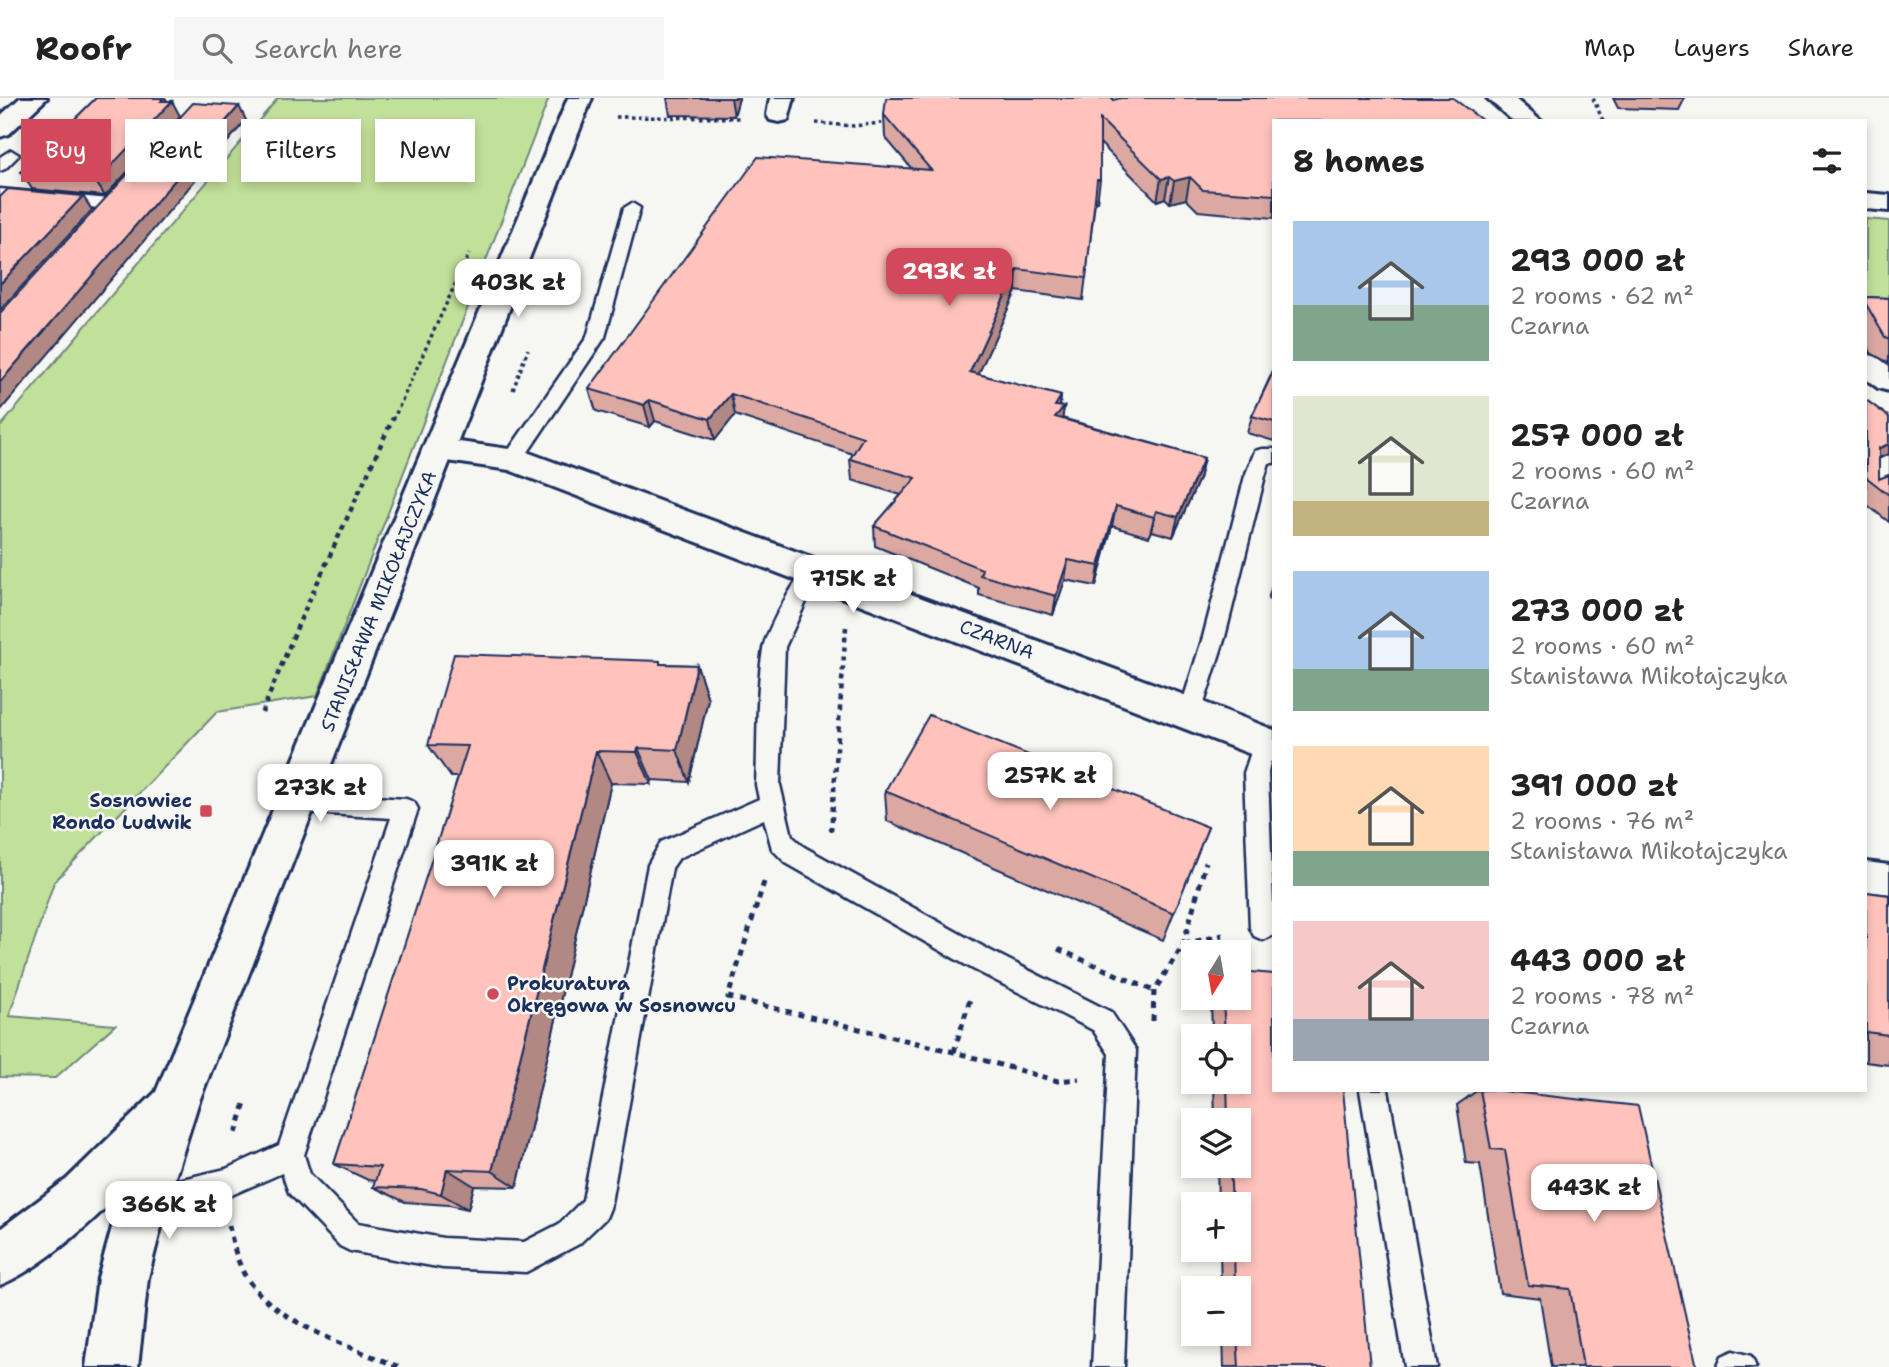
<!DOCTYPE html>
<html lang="en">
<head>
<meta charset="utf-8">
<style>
	body { margin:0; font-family:"Shantell Sans",sans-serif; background:#f6f6f6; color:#222; height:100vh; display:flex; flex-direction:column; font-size:26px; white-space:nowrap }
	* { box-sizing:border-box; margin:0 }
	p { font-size:23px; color:#767676 }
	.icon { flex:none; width:38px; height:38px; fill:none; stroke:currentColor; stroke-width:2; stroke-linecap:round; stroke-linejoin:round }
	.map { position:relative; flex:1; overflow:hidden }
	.drawer { position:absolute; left:1272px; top:21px; width:595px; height:973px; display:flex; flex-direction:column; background:#fff; border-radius:0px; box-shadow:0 4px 10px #0003 }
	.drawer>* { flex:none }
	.guide { position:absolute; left:21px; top:21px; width:665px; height:63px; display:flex; gap:14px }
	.needle { width:46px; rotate:191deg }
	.fabs { position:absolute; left:1181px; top:842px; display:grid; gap:14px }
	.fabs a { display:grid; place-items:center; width:70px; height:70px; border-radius:0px; background:#fff; box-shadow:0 4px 10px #0003; font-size:35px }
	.price { position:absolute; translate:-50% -60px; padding:0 16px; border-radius:14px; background:#fff; color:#222; font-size:23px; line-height:46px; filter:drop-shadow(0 2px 4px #0008) }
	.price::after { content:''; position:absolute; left:50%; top:42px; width:21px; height:16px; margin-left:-10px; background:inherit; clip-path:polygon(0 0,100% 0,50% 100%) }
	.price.selected { background:#d1495b; color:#fff }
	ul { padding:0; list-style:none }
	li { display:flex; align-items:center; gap:21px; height:175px; padding:0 21px }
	li span { display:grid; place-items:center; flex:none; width:196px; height:140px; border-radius:0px; color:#555 }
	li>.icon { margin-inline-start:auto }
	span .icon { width:84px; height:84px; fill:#fffc; stroke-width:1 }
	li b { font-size:30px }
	h2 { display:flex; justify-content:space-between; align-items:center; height:84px; padding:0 21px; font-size:30px }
	.tag { padding:0 24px; border-radius:0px; background:#fff; box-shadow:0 4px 10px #0003; font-size:24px; line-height:63px }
	.tag.selected { background:#d1495b; color:#fff }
	header { display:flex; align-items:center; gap:42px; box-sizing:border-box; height:98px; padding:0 35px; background:#fff; border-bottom:2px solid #e0e0e0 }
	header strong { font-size:33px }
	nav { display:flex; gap:38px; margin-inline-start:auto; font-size:24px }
	.search { width:490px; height:63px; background:#f6f6f6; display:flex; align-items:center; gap:18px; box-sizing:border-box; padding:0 24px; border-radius:0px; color:#767676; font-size:26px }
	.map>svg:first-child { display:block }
	.green { fill:#c1e099; stroke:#6e887c; stroke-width:2 }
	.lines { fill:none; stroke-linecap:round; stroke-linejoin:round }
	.lane-casing { stroke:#1b2f5e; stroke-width:5 }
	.street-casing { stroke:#1b2f5e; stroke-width:6 }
	.secondary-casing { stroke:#1b2f5e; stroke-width:6 }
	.path-far2 { stroke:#1b2f5e; stroke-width:3.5; stroke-dasharray:3.5 3.5; stroke-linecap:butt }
	.path-far1 { stroke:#1b2f5e; stroke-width:4.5; stroke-dasharray:5 5; stroke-linecap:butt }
	.path { stroke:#1b2f5e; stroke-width:5; stroke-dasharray:6 6; stroke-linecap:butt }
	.lane { fill:#f6f6f2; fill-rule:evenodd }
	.street { fill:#f6f6f2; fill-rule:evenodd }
	.secondary { fill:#f6f6f2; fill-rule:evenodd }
	.wall { fill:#dba8a2; stroke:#1b2f5e; stroke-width:2 }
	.shaded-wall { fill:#b28884; stroke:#1b2f5e; stroke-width:2 }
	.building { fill:#ffc3bc; stroke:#1b2f5e; stroke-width:2 }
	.poi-dot { fill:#d1495b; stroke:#f6f6f2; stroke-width:2.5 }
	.labels { text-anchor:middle; stroke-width:5; stroke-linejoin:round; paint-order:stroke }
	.street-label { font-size:19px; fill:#1b2f5e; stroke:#f6f6f2 }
	.poi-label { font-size:19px; font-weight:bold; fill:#1b2f5e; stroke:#f6f6f2; text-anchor:end }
</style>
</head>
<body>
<header>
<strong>Roofr</strong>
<div class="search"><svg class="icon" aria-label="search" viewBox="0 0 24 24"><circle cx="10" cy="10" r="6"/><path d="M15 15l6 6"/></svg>Search here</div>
<nav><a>Map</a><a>Layers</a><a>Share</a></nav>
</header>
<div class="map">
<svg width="1889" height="1269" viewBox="0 0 1889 1269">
	<rect width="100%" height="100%" fill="#f6f6f2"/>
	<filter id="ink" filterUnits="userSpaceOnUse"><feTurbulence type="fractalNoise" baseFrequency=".0143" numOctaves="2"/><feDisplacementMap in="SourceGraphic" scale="14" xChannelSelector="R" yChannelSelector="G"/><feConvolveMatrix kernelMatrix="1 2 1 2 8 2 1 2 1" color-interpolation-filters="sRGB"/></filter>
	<g filter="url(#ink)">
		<g class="green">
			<path d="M278 0H549L317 598 217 614 54 784 9 918 115 927 55 980 0 979V329Z"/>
			<path d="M1866 121 1889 123V210L1866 208Z"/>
		</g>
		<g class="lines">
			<g class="lane-casing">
				<g id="lane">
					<path d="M11 52 19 57 5 71 0 73V59Z"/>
					<path d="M0 91 110 101 118 106 110 111 0 101Z"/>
					<path d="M632 105 640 110 605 239 520 366H506L503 361 506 356 587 239 624 110Z"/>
					<path d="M1262 351H1274V365H1269L1265 378 1225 539 1201 615 1198 622 1190 624 1182 622 1179 615 1203 539 1245 378 1255 353Z"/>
					<path d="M815 465 822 467 825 473 806 504 785 549 780 687 792 738 804 749 991 853 1111 914 1136 952 1124 1269H1092L1109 956 1093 932 973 871 786 765 772 751 764 721 679 760 672 770 610 1110 606 1120 579 1146 526 1174 443 1170 350 1153 340 1148 289 1095 282 1075 227 1099 144 1116 134 1112 130 1102 134 1092 226 1071 279 1047 391 720 296 714 288 711 284 704 288 697 296 694 406 701 414 704 418 711 304 1057 310 1076 358 1125 443 1140 524 1144 559 1126 583 1102 648 767 661 744 759 701 756 687C758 644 756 593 763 551 766 533 799 470 815 465Z"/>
					<path d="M1264 636 1272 639 1274 643 1268 675 1274 834 1272 838 1263 842 1254 838 1250 830 1244 675 1256 639Z"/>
					<path d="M1360 992H1388L1437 1269H1405Z"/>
					<path d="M1733 1253 1751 1258 1756 1269H1717L1722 1258Z"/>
				</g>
			</g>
			<g class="street-casing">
				<g id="street">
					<path d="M20 0H47L9 36 0 39V18Z"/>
					<path d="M770 0H794L788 22 779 24 770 22 767 17Z"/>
					<path d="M1487 0H1514L1541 23H1513Z"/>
					<path d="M1866 95 1889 97V113L1866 111Z"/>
					<path d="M1866 256 1877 259 1889 268V293L1878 290 1866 281Z"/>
					<path d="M438 341 524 353 1203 604 1274 632V665L509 372 427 360 422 352 427 344Z"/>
					<path d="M1889 357V384L1866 395V368Z"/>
					<path d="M1866 764 1889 767V805L1866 802Z"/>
				</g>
			</g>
			<g class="secondary-casing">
				<path id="secondary" d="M568 0H592L198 1006 168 1102 148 1180 138 1269H86L98 1180 122 1093C92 1125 40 1171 0 1187V1131L67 1081 156 994Z"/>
			</g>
			<g class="path-far2">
				<path d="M1593 0 1603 23"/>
				<path d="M616 19 741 20"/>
				<path d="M816 25 854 28 891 24"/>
				<path d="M513 292 528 251"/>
				<path d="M393 322 469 156"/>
			</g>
			<g class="path-far1">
				<path d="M262 615 298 527 393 320"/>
				<path d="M831 733 846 529"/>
			</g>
			<g class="path">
				<path d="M764 784 728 899 954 954 1058 983 1079 981"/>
				<path d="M1184 846 1223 837"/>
				<path d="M1058 851 1154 893"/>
				<path d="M1153 923 1154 893 1183 847 1206 764"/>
				<path d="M954 954 970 901"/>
				<path d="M236 1035 245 1005"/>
				<path d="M229 1127C232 1143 236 1159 243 1174 268 1222 350 1249 399 1269"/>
			</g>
			<use href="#lane" class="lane"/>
			<use href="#street" class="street"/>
			<use href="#secondary" class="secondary"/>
		</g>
		<g class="wall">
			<path d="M96 0H165L180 18 105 98 32 91 21 74Z"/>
			<path d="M667 0H739L734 18 670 17Z"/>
			<path d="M1613 0H1685L1679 12 1618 10Z"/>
			<path d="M1113 2 1274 23V120L1198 113 1186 101 1170 105 1165 100 1157 103 1100 45V82L1097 104H1095L1083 202 1016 193 978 276 1061 298 1060 309H1064L1062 320 1204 360 1199 381 1173 439 1152 433 1149 439 1112 428 1096 488 1065 482 1053 517 979 497V490L875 448 874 428 901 397 852 382 850 361 853 356 735 317 715 342 655 323 650 329 596 313 589 291 912 71 885 39 884 17Z"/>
			<path d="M1866 199 1889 200V265L1871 255 1866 244Z"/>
			<path d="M1274 263V343L1247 335 1252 318 1272 275Z"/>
			<path d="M1866 302 1889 319V356L1879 360V381L1889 377V424L1866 406Z"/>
			<path d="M1274 481V503L1268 501Z"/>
			<path d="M661 566 697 567 708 601 689 684 652 682 651 686 611 685 517 1089 474 1088 468 1111 449 1107 405 1104 373 1089 375 1083 368 1082 334 1066 459 679H451L428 647Z"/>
			<path d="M885 693 1208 729 1163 842 887 723Z"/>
			<path d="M1866 794 1889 797V967L1866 964Z"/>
			<path d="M1211 900H1239L1370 1269H1224L1223 1236H1239V1190H1221L1220 1152H1239V1106H1218L1217 1068H1239V1022H1215L1214 984H1239V938H1212Z"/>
			<path d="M1478 992H1494L1697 1269H1551L1540 1200 1500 1195 1480 1066 1466 1065 1457 1007Z"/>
		</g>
		<g class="shaded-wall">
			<path d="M163 0H165L169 7 172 3 180 18 105 98 96 84Z"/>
			<path d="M731 0H739L734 18Z"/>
			<path d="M239 8 246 22 0 313V284Z"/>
			<path d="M1169 79 1165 100 1157 103 1161 81Z"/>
			<path d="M1190 79 1186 101 1170 105 1174 83Z"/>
			<path d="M83 98 92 112 0 212V186Z"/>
			<path d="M1017 171 1016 193 970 295V274Z"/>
			<path d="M731 296 735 317 715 342 710 321Z"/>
			<path d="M1061 298 1059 314 1064 309 1061 331 1053 340 1055 308Z"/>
			<path d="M649 302 655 323 650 329 644 307Z"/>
			<path d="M1889 346V356L1866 365 1879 350Z"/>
			<path d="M1204 360 1199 381 1173 439 1178 419Z"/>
			<path d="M1116 408 1112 428 1096 488 1099 468Z"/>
			<path d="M1156 413 1152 433 1149 439 1154 419Z"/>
			<path d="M1068 462 1065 482 1053 517 1056 498Z"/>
			<path d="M697 567 708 601 689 684 677 652Z"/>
			<path d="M638 650 652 682 651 686 637 654Z"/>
			<path d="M596 653 611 685 517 1089 492 1073Z"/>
			<path d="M447 1071 474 1088 468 1111 441 1096Z"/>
		</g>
		<g class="building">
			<path d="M96 0H163L161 3H172L96 84 22 77 24 74H21Z"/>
			<path d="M886 0H1113V2L1121 0H1453L1483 23H1274V97L1203 92 1190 79 1174 83 1169 79 1161 81 1100 21V82H1097L1086 180 1017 171 970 274 1061 298 1055 308 1064 309 1055 319 1204 360 1178 419 1156 413 1154 419 1116 408 1099 468 1068 462 1056 498 980 477 982 471 874 428 916 380 850 361 863 339 731 296 710 321 649 302 644 307 589 291 758 59 931 72 884 17Z"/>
			<path d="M193 5 239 8 0 284V215Z"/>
			<path d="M8 91 83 98 0 186V99Z"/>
			<path d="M1866 199 1889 200V241L1885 239 1866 206Z"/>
			<path d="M1274 272V324L1252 318Z"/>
			<path d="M1866 302 1889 319V346L1879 350V381L1889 377V397L1866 379Z"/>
			<path d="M454 556 660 563V566L697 567 677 652 638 650 637 654 596 653 492 1073 447 1071 441 1096 421 1091 373 1089 380 1069 334 1066 468 648 428 647Z"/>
			<path d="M929 617 1208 729 1174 815 885 693Z"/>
			<path d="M1866 794 1889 797V937L1866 934Z"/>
			<path d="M1239 873 1274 876V992H1343L1370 1269H1239L1237 1236H1239V1190H1235L1234 1152H1239V1106H1232L1230 1068H1239V1022H1228L1227 984H1239V938H1225L1223 900H1239Z"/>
			<path d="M1480 992H1494L1638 1008 1697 1269H1583L1570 1191 1528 1187 1505 1052 1491 1051Z"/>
		</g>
	</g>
	<g class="poi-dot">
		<rect x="199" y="706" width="14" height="14" rx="3.5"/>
		<circle cx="493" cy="896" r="7"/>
	</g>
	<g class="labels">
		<g class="street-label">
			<text transform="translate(378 503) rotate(-68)" y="7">STANISŁAWA MIKOŁAJCZYKA</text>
			<text transform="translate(997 541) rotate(21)" y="7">CZARNA</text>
		</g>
		<g class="poi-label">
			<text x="192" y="709">Sosnowiec<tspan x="192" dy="22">Rondo Ludwik</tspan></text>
			<text x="507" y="892" text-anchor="start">Prokuratura<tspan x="507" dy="22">Okręgowa w Sosnowcu</tspan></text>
		</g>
	</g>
</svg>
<div class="fabs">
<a><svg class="needle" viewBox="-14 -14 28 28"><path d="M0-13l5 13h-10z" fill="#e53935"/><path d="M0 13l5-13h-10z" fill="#767676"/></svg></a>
<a><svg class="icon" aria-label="locate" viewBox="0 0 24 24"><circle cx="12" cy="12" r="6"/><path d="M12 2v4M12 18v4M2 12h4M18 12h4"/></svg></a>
<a><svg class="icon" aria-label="layers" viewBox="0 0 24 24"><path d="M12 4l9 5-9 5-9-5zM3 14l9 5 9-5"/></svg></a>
<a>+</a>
<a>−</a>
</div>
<b class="price selected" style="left:949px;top:210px">293K zł</b>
<b class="price" style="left:518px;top:221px">403K zł</b>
<b class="price" style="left:853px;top:517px">715K zł</b>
<b class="price" style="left:1050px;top:714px">257K zł</b>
<b class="price" style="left:320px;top:726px">273K zł</b>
<b class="price" style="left:494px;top:802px">391K zł</b>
<b class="price" style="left:1594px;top:1126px">443K zł</b>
<b class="price" style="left:169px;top:1143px">366K zł</b>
<div class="guide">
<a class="tag selected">Buy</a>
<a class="tag">Rent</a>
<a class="tag">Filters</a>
<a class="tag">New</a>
</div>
<section class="drawer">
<h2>8 homes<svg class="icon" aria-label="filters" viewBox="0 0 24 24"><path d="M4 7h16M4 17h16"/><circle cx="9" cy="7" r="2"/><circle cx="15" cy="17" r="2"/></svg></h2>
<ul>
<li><span style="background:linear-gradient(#a9c7e8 60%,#7fa58c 0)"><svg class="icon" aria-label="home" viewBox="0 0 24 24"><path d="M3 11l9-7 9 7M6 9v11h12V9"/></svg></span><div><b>293 000 zł</b><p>2 rooms · 62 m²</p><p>Czarna</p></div></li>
<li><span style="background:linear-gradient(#dfe7d0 75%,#c2b280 0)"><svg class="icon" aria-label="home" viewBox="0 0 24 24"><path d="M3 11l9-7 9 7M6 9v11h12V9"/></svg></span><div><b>257 000 zł</b><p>2 rooms · 60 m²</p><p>Czarna</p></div></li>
<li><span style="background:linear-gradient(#a9c7e8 70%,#7fa58c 0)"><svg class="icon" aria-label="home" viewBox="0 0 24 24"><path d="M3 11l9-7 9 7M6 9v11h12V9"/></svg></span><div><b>273 000 zł</b><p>2 rooms · 60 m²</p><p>Stanisława Mikołajczyka</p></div></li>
<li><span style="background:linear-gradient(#ffd9b3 75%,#7fa58c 0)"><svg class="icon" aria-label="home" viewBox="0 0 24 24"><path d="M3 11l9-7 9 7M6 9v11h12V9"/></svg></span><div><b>391 000 zł</b><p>2 rooms · 76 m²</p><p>Stanisława Mikołajczyka</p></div></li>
<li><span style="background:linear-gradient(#f6c9c9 70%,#9aa5b1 0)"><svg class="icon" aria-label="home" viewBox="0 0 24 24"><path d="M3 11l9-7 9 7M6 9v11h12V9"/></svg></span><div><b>443 000 zł</b><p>2 rooms · 78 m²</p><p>Czarna</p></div></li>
</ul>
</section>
</div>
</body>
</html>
